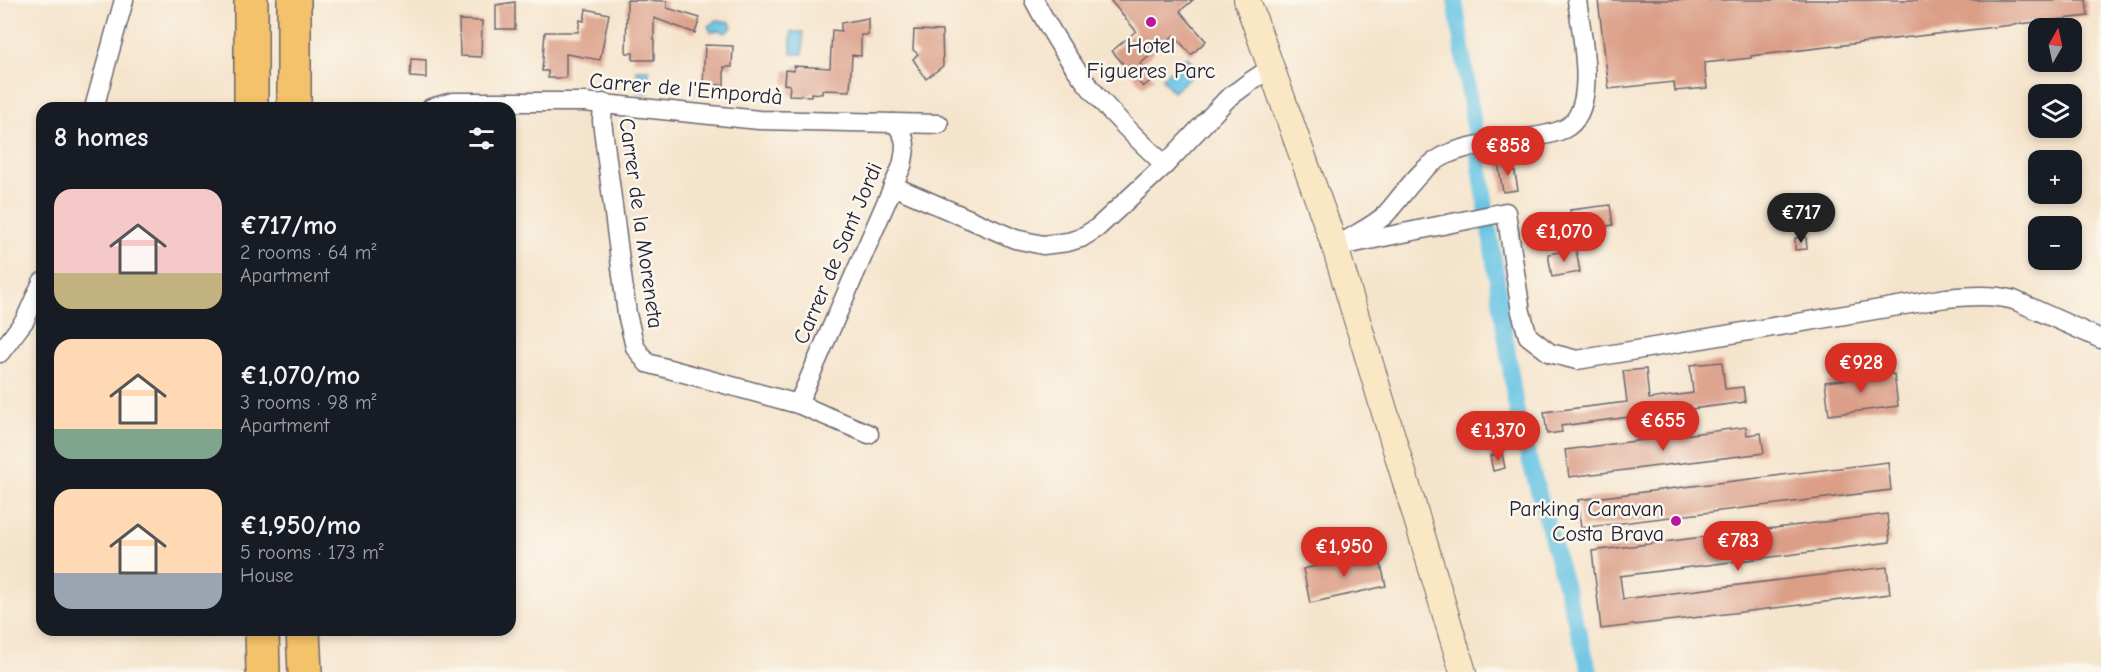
<!DOCTYPE html>
<html lang="en">
<head>
<meta charset="utf-8">
<style>
	body { margin:0; font-family:"Comic Neue",sans-serif; background:#20242c; color:#f1f3f6; height:100vh; display:flex; flex-direction:column; font-size:22px; white-space:nowrap }
	* { box-sizing:border-box; margin:0 }
	p { font-size:20px; color:#9ea1a6 }
	.icon { flex:none; width:33px; height:33px; fill:none; stroke:currentColor; stroke-width:2; stroke-linecap:round; stroke-linejoin:round }
	.map { position:relative; flex:1; overflow:hidden }
	.side { position:absolute; left:36px; top:102px; width:480px; height:534px; display:flex; flex-direction:column; background:#171b24; border-radius:18px; box-shadow:0 3px 9px #0003 }
	.side>* { flex:none }
	.needle { width:39px; rotate:9deg }
	.buttons { position:absolute; left:2028px; top:18px; display:grid; gap:12px }
	.buttons a { display:grid; place-items:center; width:54px; height:54px; border-radius:12px; background:#171b24; box-shadow:0 3px 9px #0003; font-size:30px }
	.price { position:absolute; translate:-50% -51px; padding:0 14px; border-radius:21px; background:#d93025; color:#fff; font-size:20px; line-height:39px; filter:drop-shadow(0 2px 3px #0008) }
	.price::after { content:''; position:absolute; left:50%; top:36px; width:18px; height:14px; margin-left:-9px; background:inherit; clip-path:polygon(0 0,100% 0,50% 100%) }
	.price.selected { background:#222; color:#fff }
	ul { padding:0; list-style:none }
	li { display:flex; align-items:center; gap:18px; height:150px; padding:0 18px }
	li span { display:grid; place-items:center; flex:none; width:168px; height:120px; border-radius:18px; color:#555 }
	li>.icon { margin-inline-start:auto }
	span .icon { width:72px; height:72px; fill:#fffc; stroke-width:1 }
	li b { font-size:26px }
	h2 { display:flex; justify-content:space-between; align-items:center; height:72px; padding:0 18px; font-size:26px }
	.map>svg:first-child { display:block }
	.water { fill:#66c3e4; stroke:#447290; stroke-width:1.5 }
	.lines { fill:none; stroke-linecap:round; stroke-linejoin:round }
	.canal { stroke:#66c3e4; stroke-width:16 }
	.building { fill:#db9f88 }
	.minor-casing { stroke:#6c666e; stroke-width:21 }
	.secondary-casing { stroke:#6c666e; stroke-width:28 }
	.motorway-casing { stroke:#6c666e; stroke-width:36 }
	.minor { stroke:#fff; stroke-width:18 }
	.secondary { stroke:#fae7c3; stroke-width:26 }
	.motorway { stroke:#f3c26a; stroke-width:33 }
	.poi-dot { fill:#b5179e; stroke:#fbf7ec; stroke-width:2 }
	.labels { text-anchor:middle; stroke-width:5; stroke-linejoin:round; paint-order:stroke }
	.poi-label { font-size:22px; fill:#22223b; stroke:#fbf7ec }
	.street-label { font-size:22px; fill:#22223b; stroke:#fbf7ec }
</style>
</head>
<body>
<div class="map">
<svg width="2101" height="672" viewBox="0 0 2101 672">
	<rect width="100%" height="100%" fill="#fbf7ec"/>
	<filter id="ink" filterUnits="userSpaceOnUse"><feTurbulence type="fractalNoise" baseFrequency=".0167" numOctaves="2"/><feDisplacementMap in="SourceGraphic" scale="12" xChannelSelector="R" yChannelSelector="G"/><feConvolveMatrix kernelMatrix="1 2 1 2 8 2 1 2 1" color-interpolation-filters="sRGB"/></filter>
	<filter id="wash" filterUnits="userSpaceOnUse"><feTurbulence type="fractalNoise" baseFrequency=".008" numOctaves="4" result="noise"/><feDisplacementMap in="SourceGraphic" scale="24" xChannelSelector="R" yChannelSelector="G"/><feGaussianBlur stdDeviation="1.35" result="paint"/><feColorMatrix in="noise" values="0 0 0 0 0 0 0 0 0 0 0 0 0 0 0 0 0 1.4 0 .05"/><feComposite in="paint" operator="in"/></filter>
	<g filter="url(#wash)">
		<rect width="100%" height="100%" fill="#f5e4cc"/>
		<g class="water">
			<path d="M717 20 730 22 732 28 725 33 719 30 711 32 708 26Z"/>
			<rect x="791" y="32" width="12" height="22"/>
			<path d="M1187 57 1199 70 1173 92 1162 78Z"/>
			<path d="M637 70H649V93L637 92Z"/>
		</g>
		<g class="lines">
			<path class="canal" d="M1455 0 1516 408 1525 445 1590 672"/>
		</g>
		<g id="blocks">
			<g class="building">
				<path d="M627 0 667 1V8L700 18 695 33 654 18V60H633V53H626Z"/>
				<path d="M1110 0H1193L1180 11 1206 41 1191 55 1174 35 1140 64 1154 78 1143 87 1112 51 1136 31Z"/>
				<path d="M1598 0H2086L2088 16 1751 56V58L1704 63 1707 88 1675 91 1674 82 1609 89Z"/>
				<path d="M515 2V29H496V5Z"/>
				<path d="M586 9 609 14 600 60 566 54V78H548V71H542L545 32H578L580 20 584 21Z"/>
				<path d="M868 18V35H861V56L852 55 850 91 822 90V94L811 93V96L789 95 790 85 784 84 785 70 794 71V66L830 68 832 30 841 31V23Z"/>
				<path d="M459 20 482 21 481 57 460 56Z"/>
				<path d="M914 30 942 31 943 66 926 79 913 59 918 54 913 50Z"/>
				<path d="M705 45 733 46 732 67H724V85H703Z"/>
				<path d="M411 59 426 60V78L410 77Z"/>
				<path d="M1513 161 1518 190 1503 192 1498 163Z"/>
				<path d="M1610 205 1613 225 1572 231 1570 210Z"/>
				<path d="M1806 237 1807 249 1795 250V238Z"/>
				<path d="M1576 249 1580 272 1552 277 1548 254Z"/>
				<path d="M1722 362 1725 389 1743 387 1745 402 1561 426 1562 432 1547 434 1544 412 1627 402 1623 371 1646 369 1649 399 1693 393 1690 365Z"/>
				<path d="M1894 374 1898 406 1829 415 1825 382Z"/>
				<path d="M1746 427 1747 435 1761 433 1764 453 1569 477 1565 450Z"/>
				<path d="M1502 453 1505 468 1493 471 1490 456Z"/>
				<path d="M1888 462 1891 490 1581 528 1578 500Z"/>
				<path d="M1887 514 1890 542 1620 576 1623 599 1887 567 1890 594 1601 629 1592 551Z"/>
				<path d="M1378 552 1386 586 1310 603 1303 569Z"/>
			</g>
		</g>
	</g>
	<g filter="url(#ink)">
		<use href="#blocks" fill-opacity="0" stroke="#6c666e" stroke-width="1.5"/>
		<g class="lines">
			<g class="minor-casing">
				<g id="minor">
					<path d="M1034 0C1050 30 1067 59 1088 85 1111 114 1138 140 1165 165"/>
					<path d="M603 103 602 121 627 314 635 347 647 363 798 404 869 434"/>
					<path d="M94 108 124 0"/>
					<path d="M431 108 453 102H584L759 120 939 124"/>
					<path d="M893 186 1015 239 1043 245 1068 242 1081 238 1097 228 1165 165 1227 99 1251 81 1271 68"/>
					<path d="M1344 242C1357 233 1375 225 1386 214 1406 192 1419 167 1448 154 1469 145 1492 143 1515 140 1531 137 1549 136 1564 129 1600 112 1581 32 1577 0"/>
					<path d="M1335 247 1506 212 1521 312 1528 336 1550 353 1577 360 1946 298C1969 296 1991 294 2014 300L2101 339"/>
					<path d="M0 353 25 320 42 282"/>
					<path d="M798 404 902 166C906 148 908 136 894 123"/>
				</g>
			</g>
			<g class="secondary-casing">
				<path id="secondary" d="M1247 0 1335 247 1463 672"/>
			</g>
			<g class="motorway-casing">
				<g id="motorway">
					<path d="M251 0V108"/>
					<path d="M294 0V108"/>
					<path d="M262 630 263 672"/>
					<path d="M303 630 305 672"/>
				</g>
			</g>
			<use href="#minor" class="minor"/>
			<use href="#secondary" class="secondary"/>
			<use href="#motorway" class="motorway"/>
		</g>
	</g>
	<g class="poi-dot">
		<circle cx="1151" cy="22" r="6"/>
		<circle cx="1676" cy="521" r="6"/>
	</g>
	<g class="labels">
		<g class="poi-label">
			<text x="1151" y="53">Hotel<tspan x="1151" dy="25">Figueres Parc</tspan></text>
			<text x="1664" y="516" text-anchor="end">Parking Caravan<tspan x="1664" dy="25">Costa Brava</tspan></text>
		</g>
		<g class="street-label">
			<text transform="translate(686 88) rotate(5)" y="8">Carrer de l'Empordà</text>
			<text transform="translate(642 223) rotate(82)" y="8">Carrer de la Moreneta</text>
			<text transform="translate(837 253) rotate(-67)" y="8">Carrer de Sant Jordi</text>
		</g>
	</g>
</svg>
<div class="buttons">
<a><svg class="needle" viewBox="-14 -14 28 28"><path d="M0-13l5 13h-10z" fill="#e53935"/><path d="M0 13l5-13h-10z" fill="#9ea1a6"/></svg></a>
<a><svg class="icon" aria-label="layers" viewBox="0 0 24 24"><path d="M12 4l9 5-9 5-9-5zM3 14l9 5 9-5"/></svg></a>
<a>+</a>
<a>−</a>
</div>
<b class="price" style="left:1508px;top:177px">€858</b>
<b class="price selected" style="left:1801px;top:244px">€717</b>
<b class="price" style="left:1564px;top:263px">€1,070</b>
<b class="price" style="left:1861px;top:394px">€928</b>
<b class="price" style="left:1663px;top:452px">€655</b>
<b class="price" style="left:1498px;top:462px">€1,370</b>
<b class="price" style="left:1738px;top:572px">€783</b>
<b class="price" style="left:1344px;top:578px">€1,950</b>
<section class="side">
<h2>8 homes<svg class="icon" aria-label="filters" viewBox="0 0 24 24"><path d="M4 7h16M4 17h16"/><circle cx="9" cy="7" r="2"/><circle cx="15" cy="17" r="2"/></svg></h2>
<ul>
<li><span style="background:linear-gradient(#f6c9c9 70%,#c2b280 0)"><svg class="icon" aria-label="home" viewBox="0 0 24 24"><path d="M3 11l9-7 9 7M6 9v11h12V9"/></svg></span><div><b>€717/mo</b><p>2 rooms · 64 m²</p><p>Apartment</p></div></li>
<li><span style="background:linear-gradient(#ffd9b3 75%,#7fa58c 0)"><svg class="icon" aria-label="home" viewBox="0 0 24 24"><path d="M3 11l9-7 9 7M6 9v11h12V9"/></svg></span><div><b>€1,070/mo</b><p>3 rooms · 98 m²</p><p>Apartment</p></div></li>
<li><span style="background:linear-gradient(#ffd9b3 70%,#9aa5b1 0)"><svg class="icon" aria-label="home" viewBox="0 0 24 24"><path d="M3 11l9-7 9 7M6 9v11h12V9"/></svg></span><div><b>€1,950/mo</b><p>5 rooms · 173 m²</p><p>House</p></div></li>
</ul>
</section>
</div>
</body>
</html>
